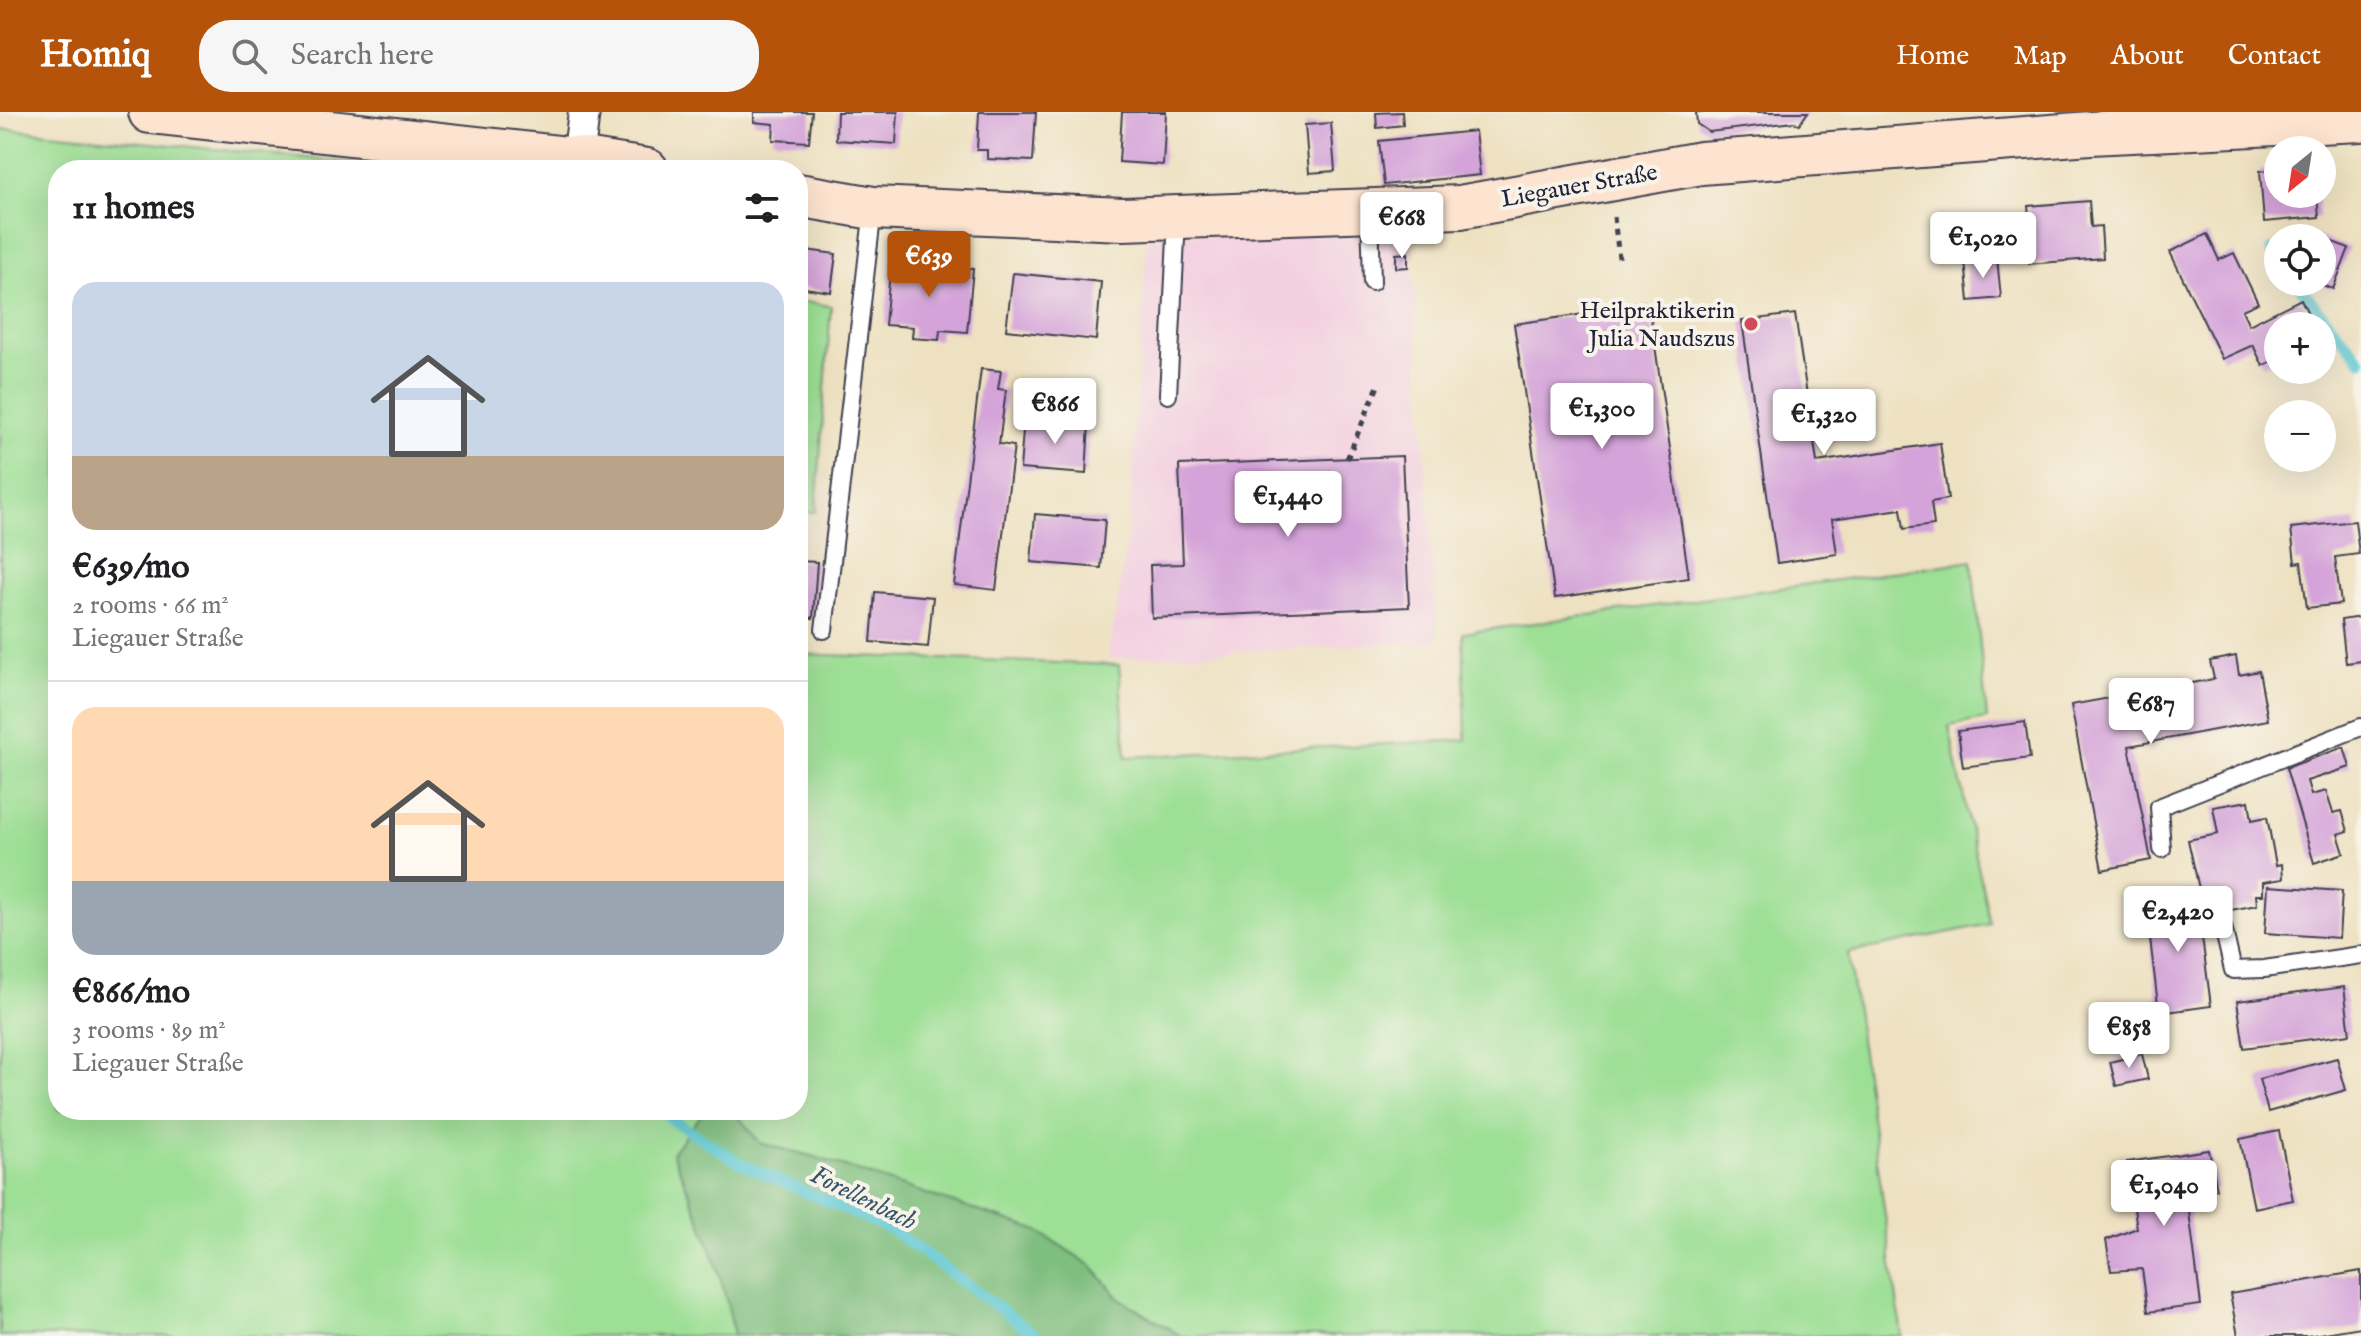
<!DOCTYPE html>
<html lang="en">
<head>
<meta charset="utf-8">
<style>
	body { margin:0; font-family:"IM FELL English",serif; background:#f6f6f6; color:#202124; height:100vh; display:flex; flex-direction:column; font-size:30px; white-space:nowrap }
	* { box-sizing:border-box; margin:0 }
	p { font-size:26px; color:#757577 }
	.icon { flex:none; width:44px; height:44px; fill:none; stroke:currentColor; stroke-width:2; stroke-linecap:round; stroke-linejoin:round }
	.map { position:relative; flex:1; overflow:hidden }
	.details { position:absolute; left:48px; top:48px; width:760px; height:960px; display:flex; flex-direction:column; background:#fff; border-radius:32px; box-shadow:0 8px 32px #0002 }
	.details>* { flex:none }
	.needle { width:52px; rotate:210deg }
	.fabs { position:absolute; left:2264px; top:24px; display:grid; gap:16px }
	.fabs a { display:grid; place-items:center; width:72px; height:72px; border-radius:50%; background:#fff; box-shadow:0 8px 32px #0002; font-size:40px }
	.price { position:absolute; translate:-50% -68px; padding:0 18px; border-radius:8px; background:#fff; color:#222; font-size:26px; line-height:52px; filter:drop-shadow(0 2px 4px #0008) }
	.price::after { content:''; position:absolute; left:50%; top:48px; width:24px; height:18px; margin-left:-12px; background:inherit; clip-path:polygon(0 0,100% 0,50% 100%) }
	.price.selected { background:#b45309; color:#fff }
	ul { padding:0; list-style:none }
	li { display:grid; align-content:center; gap:16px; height:424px; padding:0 24px }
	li+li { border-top:2px solid #e0e0e0 }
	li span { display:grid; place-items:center; height:248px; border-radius:24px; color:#555 }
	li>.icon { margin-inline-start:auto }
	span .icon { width:144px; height:144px; fill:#fffc; stroke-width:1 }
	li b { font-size:34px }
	h2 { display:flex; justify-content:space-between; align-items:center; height:96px; padding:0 24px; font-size:34px }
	header { display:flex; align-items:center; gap:48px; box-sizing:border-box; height:112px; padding:0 40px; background:#b45309; color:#fff }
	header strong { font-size:38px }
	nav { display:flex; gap:44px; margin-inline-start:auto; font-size:28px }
	.search { width:560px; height:72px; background:#f6f6f6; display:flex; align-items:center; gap:20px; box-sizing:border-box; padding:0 28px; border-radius:32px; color:#757577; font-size:30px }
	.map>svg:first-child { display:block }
	.built { fill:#f3cfe0 }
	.green { fill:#9ddf95; stroke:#608068; stroke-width:2 }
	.forest { fill:#7ebe7e; stroke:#50705c; stroke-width:2 }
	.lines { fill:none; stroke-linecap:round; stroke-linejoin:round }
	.stream { stroke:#5dc9d5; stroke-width:11 }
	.building { fill:#d4a3d9 }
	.lane-casing { stroke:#413f4f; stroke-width:20 }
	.street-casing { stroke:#413f4f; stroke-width:34 }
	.secondary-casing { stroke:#413f4f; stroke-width:46 }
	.path { stroke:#413f4f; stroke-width:5; stroke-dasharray:6 6; stroke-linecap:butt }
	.lane { stroke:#fff; stroke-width:16 }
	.street { stroke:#fff; stroke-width:30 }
	.secondary { stroke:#fde4d0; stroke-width:42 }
	.poi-dot { fill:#d1495b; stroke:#f7f3e8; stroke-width:3 }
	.labels { text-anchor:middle; stroke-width:8; stroke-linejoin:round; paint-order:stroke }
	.street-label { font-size:24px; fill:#22223b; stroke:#f7f3e8 }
	.poi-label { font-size:24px; fill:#22223b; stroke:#f7f3e8; text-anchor:end }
	.water-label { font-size:26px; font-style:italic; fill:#345469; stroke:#f7f3e8 }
</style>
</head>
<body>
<header>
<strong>Homiq</strong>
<div class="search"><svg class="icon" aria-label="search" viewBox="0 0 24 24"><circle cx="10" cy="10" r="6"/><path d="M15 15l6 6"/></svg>Search here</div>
<nav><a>Home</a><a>Map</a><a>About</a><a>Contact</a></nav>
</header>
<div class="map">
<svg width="2361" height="1224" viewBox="0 0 2361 1224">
	<rect width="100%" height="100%" fill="#f7f3e8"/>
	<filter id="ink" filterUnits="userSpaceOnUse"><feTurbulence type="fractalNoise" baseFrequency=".0125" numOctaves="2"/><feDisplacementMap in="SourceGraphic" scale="16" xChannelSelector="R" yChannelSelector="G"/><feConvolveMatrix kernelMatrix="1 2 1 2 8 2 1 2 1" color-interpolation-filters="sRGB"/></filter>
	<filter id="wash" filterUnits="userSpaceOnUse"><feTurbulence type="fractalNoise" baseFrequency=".006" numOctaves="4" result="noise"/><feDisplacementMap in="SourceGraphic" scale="32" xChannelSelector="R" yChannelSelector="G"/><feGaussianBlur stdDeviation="1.8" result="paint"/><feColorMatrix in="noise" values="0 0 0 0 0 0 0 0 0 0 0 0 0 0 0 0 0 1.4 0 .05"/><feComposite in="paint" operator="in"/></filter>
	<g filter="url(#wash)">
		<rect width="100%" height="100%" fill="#eee1c1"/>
		<path class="built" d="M1410 112 1437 529 1108 547 1129 416 1147 125Z"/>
		<g class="green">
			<path d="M7 17 432 58H58V998H798V542L1119 553 1126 645 1466 628 1463 521 1972 449 1987 607 1949 614 1990 812 1848 841 1902 1224H0V18Z"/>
			<path d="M798 189 831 194 816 400 798 399Z"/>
		</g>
		<path class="forest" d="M705 998H733L760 1031 815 1045 1036 1118 1092 1154 1119 1186 1181 1224H734C723 1159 698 1100 672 1041Z"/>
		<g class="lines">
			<g class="stream">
				<path d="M2271 138 2278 148"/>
				<path d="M2295 170 2361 248"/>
				<path d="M665 998 671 1007 742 1052 892 1118 1037 1224"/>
			</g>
		</g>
		<g id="blocks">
			<g class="building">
				<path d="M754 0H812L809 30 773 28 774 12 754 10Z"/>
				<path d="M837 0H898L896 32 836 28Z"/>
				<path d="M979 0H1036L1033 49 987 47V38H977Z"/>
				<path d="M1122 0H1166L1163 53 1119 50Z"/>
				<path d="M1402 0 1403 13 1377 16 1376 1Z"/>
				<path d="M1696 0H1808L1799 13 1794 10 1709 20 1697 12Z"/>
				<path d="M1331 11 1335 59 1309 61 1305 13Z"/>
				<path d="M1475 19 1480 63 1384 73 1379 29Z"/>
				<path d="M2278 57V82H2317L2319 105 2264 110 2260 59Z"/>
				<path d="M2089 89 2091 115 2101 114 2103 146 2029 152 2027 127 2017 128 2015 104 2029 103 2028 94Z"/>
				<path d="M2306 120 2349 136 2333 177 2314 170H2322V126H2304Z"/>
				<path d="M2207 122 2219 148 2234 141 2258 191 2242 198 2249 213 2301 187 2314 214H2278V246L2263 254 2253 233 2222 247 2170 140Z"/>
				<path d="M798 137 836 142 831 180 798 175Z"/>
				<path d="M1408 141V155L1396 156V142Z"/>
				<path d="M1997 146 2001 186 1969 189 1965 149Z"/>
				<path d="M891 149 973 157 967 220 940 218 939 228 912 226 913 215 885 213Z"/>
				<path d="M1013 161 1101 170 1096 228 1006 218Z"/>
				<path d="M1649 193 1689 466 1555 486 1514 212Z"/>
				<path d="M1795 202 1817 350 1940 331 1948 387 1931 390 1934 413 1904 417 1901 397 1832 407 1837 442 1777 451 1742 209Z"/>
				<path d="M981 257 1001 259 998 277 1006 278 999 332 1014 334 996 478 954 473Z"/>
				<path d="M1024 306 1089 311 1086 362 1020 357Z"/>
				<path d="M2278 315V346H2289L2276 351 2264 320Z"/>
				<path d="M1402 344 1409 495 1152 506 1150 453 1183 452 1179 353Z"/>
				<path d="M1035 402 1105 408 1101 456 1031 450Z"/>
				<path d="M2355 409 2359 442 2335 445 2341 492 2307 496 2301 450 2295 451 2291 416Z"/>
				<path d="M798 449 817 450 813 506 798 504Z"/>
				<path d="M875 480 933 485 928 535 871 530Z"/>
				<path d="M2361 505V549L2346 551 2341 508Z"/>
				<path d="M2236 544 2239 563 2259 559 2268 608 2129 634 2151 748 2102 758 2071 593 2214 567 2210 549Z"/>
				<path d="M2025 610 2030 646 1963 655 1958 619Z"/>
				<path d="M2344 635 2350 655 2307 669 2311 683 2326 679 2333 701 2342 699 2348 719 2338 722 2344 741 2314 751 2286 656Z"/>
				<path d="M2249 689 2252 708 2267 705 2276 753 2282 752 2283 767 2263 770V783H2256L2257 793 2205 803 2188 728 2218 722 2213 695Z"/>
				<path d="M2268 774 2342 779 2339 826 2265 821Z"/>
				<path d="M2190 778 2193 803 2199 802 2211 894 2159 901 2148 810 2154 809 2151 783Z"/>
				<path d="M2344 875 2350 922 2244 936 2237 889Z"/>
				<path d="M2142 942 2148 967 2116 974 2110 950Z"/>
				<path d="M2337 946 2346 978 2268 1000 2259 967Z"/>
				<path d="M2279 1019 2293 1088 2254 1096 2240 1027Z"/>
				<path d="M2209 1038 2217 1077 2187 1084 2201 1193 2148 1200 2142 1157 2111 1159 2106 1128 2137 1116 2127 1050Z"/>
				<path d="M2361 1159V1215L2307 1224H2238L2230 1182Z"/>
			</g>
		</g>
	</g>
	<g filter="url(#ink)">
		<use href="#blocks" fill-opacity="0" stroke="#413f4f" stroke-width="2"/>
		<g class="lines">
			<g class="lane-casing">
				<g id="lane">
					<path d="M1370 99 1372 170"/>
					<path d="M1168 283 1177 107"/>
					<path d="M824 518 873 97"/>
					<path d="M2162 737 2159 695 2361 615"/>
					<path d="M2223 815 2233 858 2264 857 2361 843"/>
				</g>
			</g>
			<g class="street-casing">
				<path id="street" d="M578 47 584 0"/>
			</g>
			<g class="secondary-casing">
				<g id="secondary">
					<path d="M150 0 578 47 647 58"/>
					<path d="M798 83 873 96 1123 107 1460 95 1701 51 2090 21 2361 8"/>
				</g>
			</g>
			<g class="path">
				<path d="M1614 105 1619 146"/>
				<path d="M1347 347 1378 274"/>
			</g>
			<use href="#lane" class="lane"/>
			<use href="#street" class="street"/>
			<use href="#secondary" class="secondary"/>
		</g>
	</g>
	<circle class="poi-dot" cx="1751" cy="212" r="8"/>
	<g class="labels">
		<g class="street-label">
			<text transform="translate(1579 73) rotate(-10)" y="8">Liegauer Straße</text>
		</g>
		<g class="poi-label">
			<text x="1735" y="206">Heilpraktikerin<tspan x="1735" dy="28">Julia Naudszus</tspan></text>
		</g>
		<g class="water-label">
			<text transform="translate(864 1085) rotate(26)" y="9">Forellenbach</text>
		</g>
	</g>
</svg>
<div class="fabs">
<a><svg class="needle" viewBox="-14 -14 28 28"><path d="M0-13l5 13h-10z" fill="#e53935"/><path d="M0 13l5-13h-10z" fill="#757577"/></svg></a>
<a><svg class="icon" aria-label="locate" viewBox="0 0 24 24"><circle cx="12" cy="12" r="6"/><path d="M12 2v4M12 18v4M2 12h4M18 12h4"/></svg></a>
<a>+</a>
<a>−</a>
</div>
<b class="price" style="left:1402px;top:148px">€668</b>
<b class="price" style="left:1983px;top:168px">€1,020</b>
<b class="price selected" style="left:929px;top:187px">€639</b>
<b class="price" style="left:1055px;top:334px">€866</b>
<b class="price" style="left:1602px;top:339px">€1,300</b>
<b class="price" style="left:1824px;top:345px">€1,320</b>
<b class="price" style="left:1288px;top:427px">€1,440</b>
<b class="price" style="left:2151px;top:634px">€687</b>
<b class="price" style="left:2178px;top:842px">€2,420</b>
<b class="price" style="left:2129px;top:958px">€858</b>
<b class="price" style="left:2164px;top:1116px">€1,040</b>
<section class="details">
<h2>11 homes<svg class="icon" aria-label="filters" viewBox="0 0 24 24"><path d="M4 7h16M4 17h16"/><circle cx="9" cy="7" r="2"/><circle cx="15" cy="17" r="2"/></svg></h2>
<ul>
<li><span style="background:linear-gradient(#c9d6e8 70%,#b9a48a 0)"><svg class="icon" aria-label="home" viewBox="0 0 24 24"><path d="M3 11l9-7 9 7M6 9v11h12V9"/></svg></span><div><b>€639/mo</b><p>2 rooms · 66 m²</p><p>Liegauer Straße</p></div></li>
<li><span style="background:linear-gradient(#ffd9b3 70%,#9aa5b1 0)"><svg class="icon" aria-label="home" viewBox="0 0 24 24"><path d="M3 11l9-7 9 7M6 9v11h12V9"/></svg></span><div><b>€866/mo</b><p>3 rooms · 89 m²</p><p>Liegauer Straße</p></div></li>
</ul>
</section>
</div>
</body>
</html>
